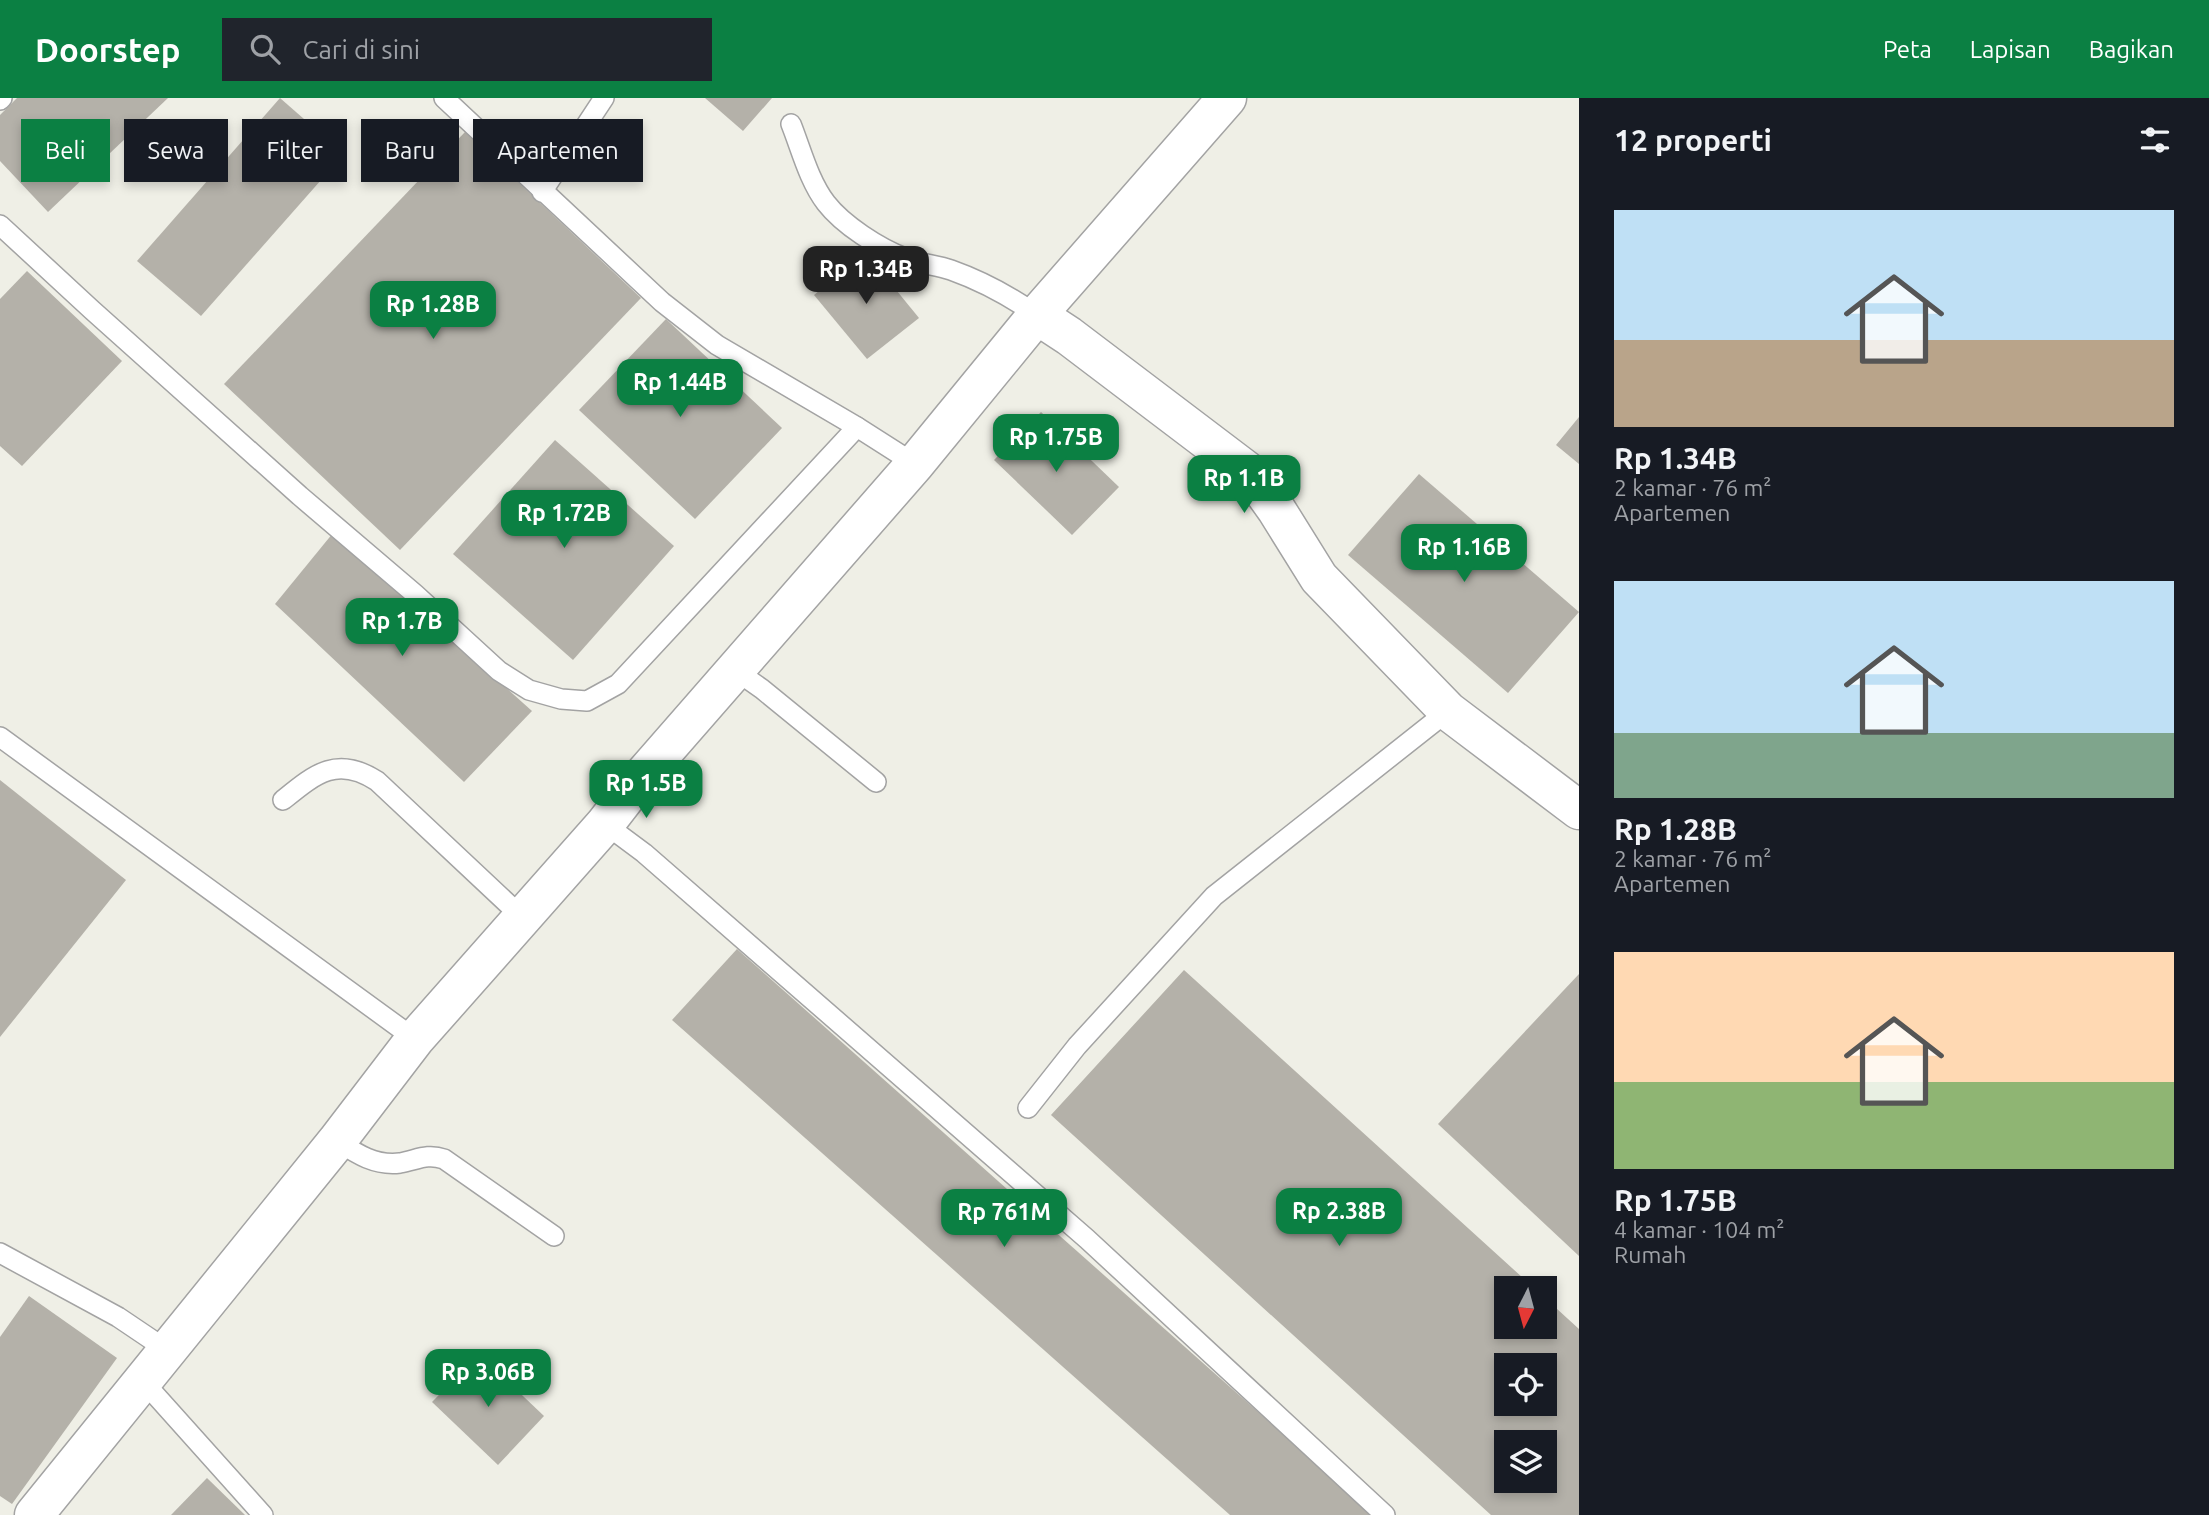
<!DOCTYPE html>
<html lang="id">
<head>
<meta charset="utf-8">
<style>
	body { margin:0; font-family:Ubuntu,sans-serif; background:#20242c; color:#f1f3f6; height:100vh; display:flex; flex-direction:column; font-size:26px; white-space:nowrap }
	* { box-sizing:border-box; margin:0 }
	p { font-size:23px; color:#9ea1a6 }
	.icon { flex:none; width:38px; height:38px; fill:none; stroke:currentColor; stroke-width:2; stroke-linecap:round; stroke-linejoin:round }
	.map { position:relative; flex:1; overflow:hidden }
	.panel { display:flex; flex-direction:column; background:#171b24; width:630px }
	.panel>* { flex:none }
	.guide { position:absolute; left:21px; top:21px; width:665px; height:63px; display:flex; gap:14px }
	.needle { width:46px; rotate:186deg }
	.controls { position:absolute; left:1494px; top:1178px; display:grid; gap:14px }
	.controls a { display:grid; place-items:center; width:63px; height:63px; border-radius:0px; background:#171b24; box-shadow:0 4px 10px #0003; font-size:35px }
	.price { position:absolute; translate:-50% -60px; padding:0 16px; border-radius:14px; background:#0b8043; color:#fff; font-size:23px; line-height:46px; filter:drop-shadow(0 2px 4px #0008) }
	.price::after { content:''; position:absolute; left:50%; top:42px; width:21px; height:16px; margin-left:-10px; background:inherit; clip-path:polygon(0 0,100% 0,50% 100%) }
	.price.selected { background:#222; color:#fff }
	ul { padding:0; list-style:none }
	li { display:grid; align-content:center; gap:14px; height:371px; padding:0 35px }
	li span { display:grid; place-items:center; height:217px; border-radius:0px; color:#555 }
	li>.icon { margin-inline-start:auto }
	span .icon { width:126px; height:126px; fill:#fffc; stroke-width:1 }
	li b { font-size:30px }
	h2 { display:flex; justify-content:space-between; align-items:center; height:84px; padding:0 35px; font-size:30px }
	.tag { padding:0 24px; border-radius:0px; background:#171b24; box-shadow:0 4px 10px #0003; font-size:24px; line-height:63px }
	.tag.selected { background:#0b8043; color:#fff }
	header { display:flex; align-items:center; gap:42px; box-sizing:border-box; height:98px; padding:0 35px; background:#0b8043; color:#fff }
	header strong { font-size:33px }
	nav { display:flex; gap:38px; margin-inline-start:auto; font-size:24px }
	.search { width:490px; height:63px; background:#20242c; display:flex; align-items:center; gap:18px; box-sizing:border-box; padding:0 24px; border-radius:0px; color:#9ea1a6; font-size:26px }
	main { display:flex; flex:1; min-height:0 }
	.map>svg:first-child { display:block }
	.building { fill:#b4b1a9; fill-rule:evenodd }
	.lines { fill:none; stroke-linecap:round; stroke-linejoin:round }
	.lane-casing { stroke:#a3a3a3; stroke-width:22 }
	.street-casing { stroke:#a3a3a3; stroke-width:41 }
	.lane { stroke:#fff; stroke-width:19 }
	.street { stroke:#fff; stroke-width:38 }
</style>
</head>
<body>
<header>
<strong>Doorstep</strong>
<div class="search"><svg class="icon" aria-label="search" viewBox="0 0 24 24"><circle cx="10" cy="10" r="6"/><path d="M15 15l6 6"/></svg>Cari di sini</div>
<nav><a>Peta</a><a>Lapisan</a><a>Bagikan</a></nav>
</header>
<main>
<div class="map">
<svg width="1579" height="1417" viewBox="0 0 1579 1417">
	<rect width="100%" height="100%" fill="#efefe6"/>
	<g class="building">
		<path d="M17 0H168L48 114 0 63V17Z"/>
		<path d="M280 0 344 56 201 218 137 163Z"/>
		<path d="M705 0H772L743 33Z"/>
		<path d="M465 34 641 200 400 452 224 286Z"/>
		<path d="M866 155 919 220 867 261 814 197Z"/>
		<path d="M27 173 122 263 22 368 0 348V201Z"/>
		<path d="M666 221 782 330 695 421 579 312Z"/>
		<path d="M1041 314 1119 389 1072 437 994 362Z"/>
		<path d="M1579 319V366L1556 347Z"/>
		<path d="M555 342 674 448 573 562 453 456Z"/>
		<path d="M1419 376 1579 514 1508 595 1348 457Z"/>
		<path d="M333 435 532 613 464 684 275 506Z"/>
		<path d="M0 682 126 782 0 939Z"/>
		<path d="M737 851 1374 1417H1230L672 922Z"/>
		<path d="M1184 872 1534 1190H1507V1228H1545V1200L1579 1231V1417H1491L1051 1017ZM1507 1267H1545V1306H1507ZM1507 1344H1545V1382H1507Z"/>
		<path d="M1579 876V1158L1438 1026Z"/>
		<path d="M29 1198 117 1260 12 1406 0 1398V1239Z"/>
		<path d="M479 1256 544 1318 498 1367 432 1304Z"/>
		<path d="M207 1380 245 1417H171Z"/>
	</g>
	<g class="lines">
		<g class="lane-casing">
			<g id="lane">
				<path d="M444 0 662 204 717 247 857 329 915 366"/>
				<path d="M0 2 2 0"/>
				<path d="M791 26C801 51 809 83 826 105 843 127 879 150 905 160 920 166 936 167 951 172 982 183 1011 199 1037 217"/>
				<path d="M542 94 604 0"/>
				<path d="M0 127 92 212 300 398 415 496 499 573 529 592 561 601 587 603 618 586 857 329"/>
				<path d="M735 572 762 591 876 684"/>
				<path d="M0 639 415 941"/>
				<path d="M283 702C315 676 337 657 377 683L523 820"/>
				<path d="M605 726 644 755 1087 1141 1385 1417"/>
				<path d="M1028 1010 1077 948 1214 798 1448 613"/>
				<path d="M337 1043C357 1056 375 1068 400 1065 417 1062 427 1055 444 1061L554 1138"/>
				<path d="M0 1155 118 1219 167 1252"/>
				<path d="M142 1282 263 1417"/>
			</g>
		</g>
		<g class="street-casing">
			<g id="street">
				<path d="M1037 217 1069 238 1251 376 1276 411 1319 480 1448 613 1579 712"/>
				<path d="M34 1417 337 1043 415 941 605 726 639 682 915 366 1037 217 1227 0"/>
			</g>
		</g>
		<use href="#lane" class="lane"/>
		<use href="#street" class="street"/>
	</g>
</svg>
<div class="controls">
<a><svg class="needle" viewBox="-14 -14 28 28"><path d="M0-13l5 13h-10z" fill="#e53935"/><path d="M0 13l5-13h-10z" fill="#9ea1a6"/></svg></a>
<a><svg class="icon" aria-label="locate" viewBox="0 0 24 24"><circle cx="12" cy="12" r="6"/><path d="M12 2v4M12 18v4M2 12h4M18 12h4"/></svg></a>
<a><svg class="icon" aria-label="layers" viewBox="0 0 24 24"><path d="M12 4l9 5-9 5-9-5zM3 14l9 5 9-5"/></svg></a>
</div>
<b class="price selected" style="left:866px;top:208px">Rp 1.34B</b>
<b class="price" style="left:433px;top:243px">Rp 1.28B</b>
<b class="price" style="left:680px;top:321px">Rp 1.44B</b>
<b class="price" style="left:1056px;top:376px">Rp 1.75B</b>
<b class="price" style="left:1244px;top:417px">Rp 1.1B</b>
<b class="price" style="left:564px;top:452px">Rp 1.72B</b>
<b class="price" style="left:1464px;top:486px">Rp 1.16B</b>
<b class="price" style="left:402px;top:560px">Rp 1.7B</b>
<b class="price" style="left:646px;top:722px">Rp 1.5B</b>
<b class="price" style="left:1339px;top:1150px">Rp 2.38B</b>
<b class="price" style="left:1004px;top:1151px">Rp 761M</b>
<b class="price" style="left:488px;top:1311px">Rp 3.06B</b>
<div class="guide">
<a class="tag selected">Beli</a>
<a class="tag">Sewa</a>
<a class="tag">Filter</a>
<a class="tag">Baru</a>
<a class="tag">Apartemen</a>
</div>
</div>
<section class="panel">
<h2>12 properti<svg class="icon" aria-label="filters" viewBox="0 0 24 24"><path d="M4 7h16M4 17h16"/><circle cx="9" cy="7" r="2"/><circle cx="15" cy="17" r="2"/></svg></h2>
<ul>
<li><span style="background:linear-gradient(#bfe0f5 60%,#b9a48a 0)"><svg class="icon" aria-label="home" viewBox="0 0 24 24"><path d="M3 11l9-7 9 7M6 9v11h12V9"/></svg></span><div><b>Rp 1.34B</b><p>2 kamar · 76 m²</p><p>Apartemen</p></div></li>
<li><span style="background:linear-gradient(#bfe0f5 70%,#7fa58c 0)"><svg class="icon" aria-label="home" viewBox="0 0 24 24"><path d="M3 11l9-7 9 7M6 9v11h12V9"/></svg></span><div><b>Rp 1.28B</b><p>2 kamar · 76 m²</p><p>Apartemen</p></div></li>
<li><span style="background:linear-gradient(#ffd9b3 60%,#8fb573 0)"><svg class="icon" aria-label="home" viewBox="0 0 24 24"><path d="M3 11l9-7 9 7M6 9v11h12V9"/></svg></span><div><b>Rp 1.75B</b><p>4 kamar · 104 m²</p><p>Rumah</p></div></li>
</ul>
</section>
</main>
</body>
</html>
